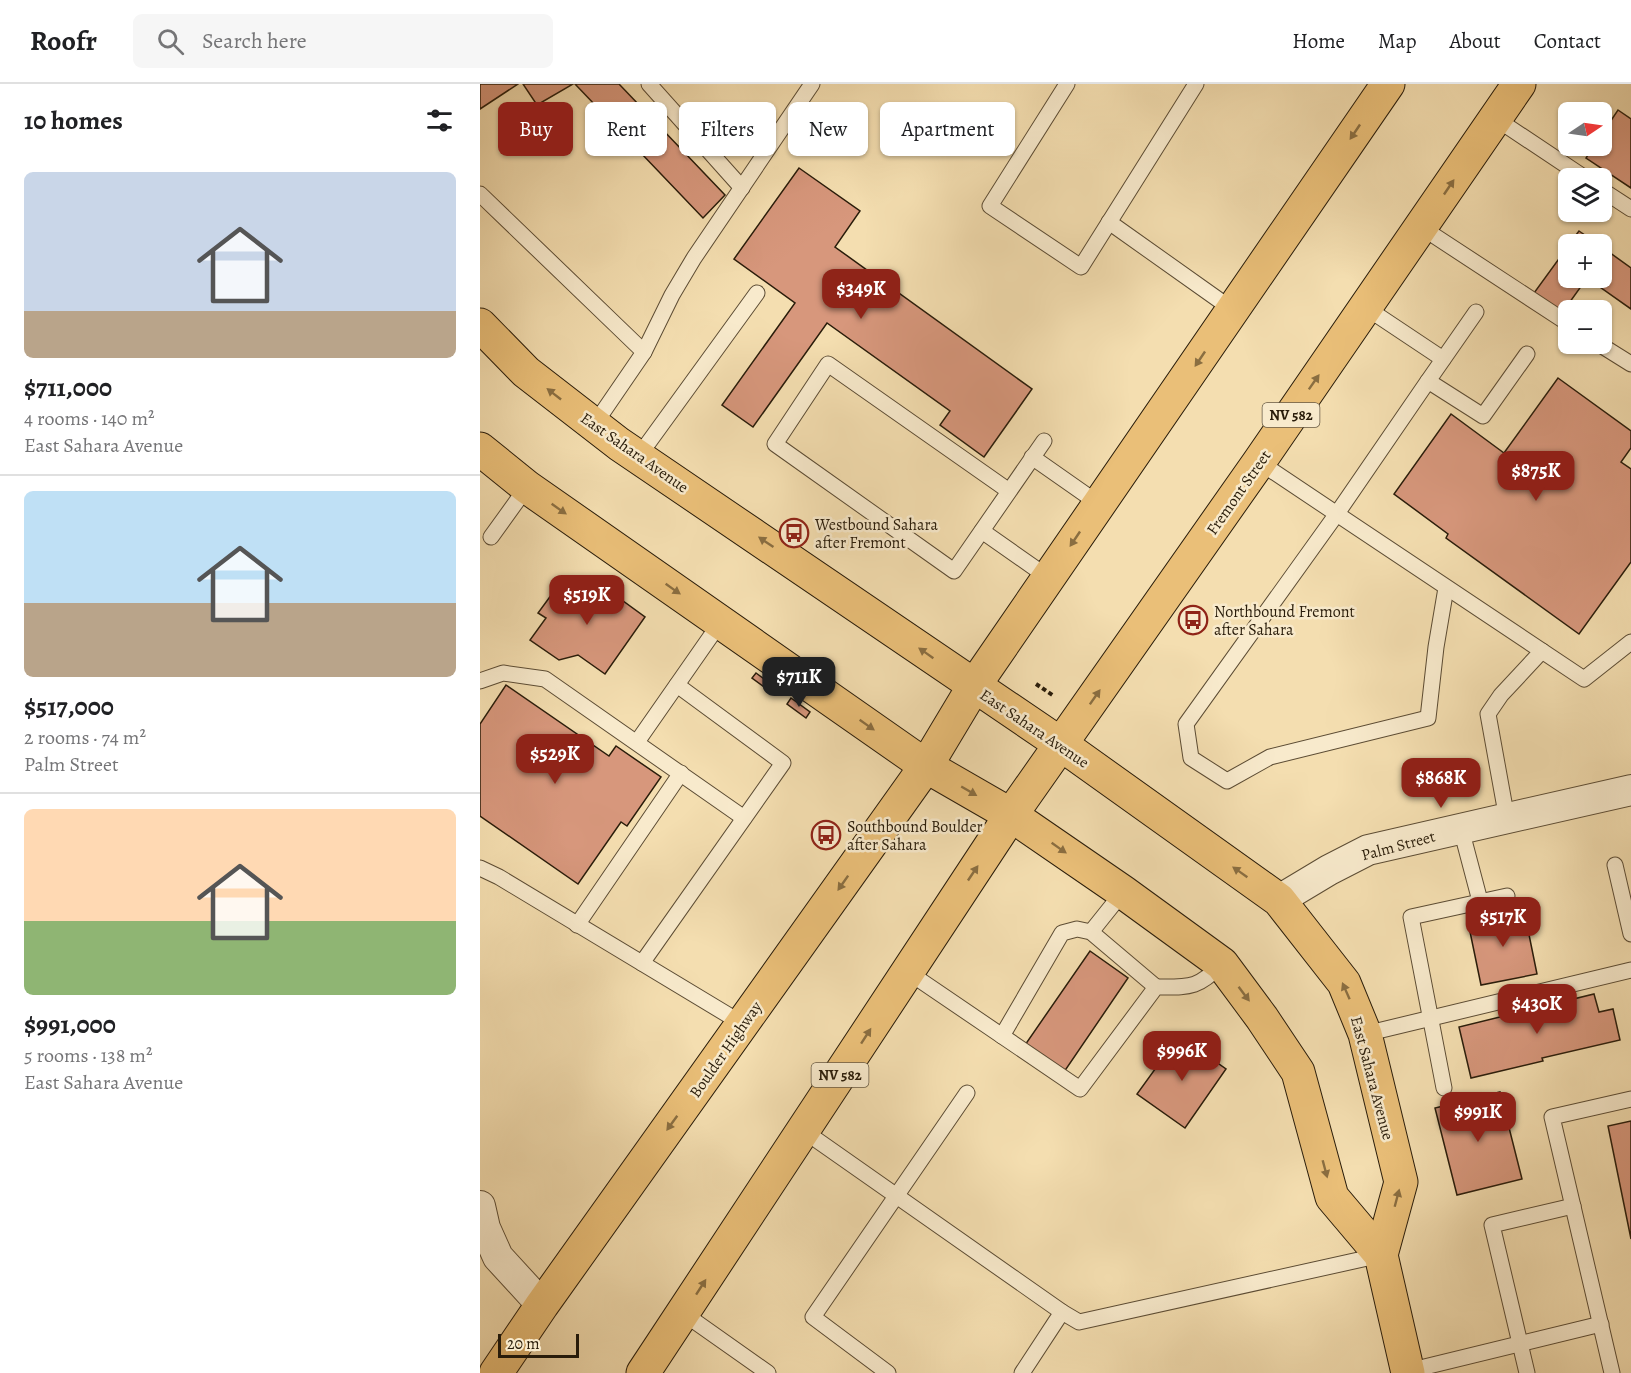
<!DOCTYPE html>
<html lang="en">
<head>
<meta charset="utf-8">
<style>
	body { margin:0; font-family:Alegreya,serif; background:#f6f6f6; color:#202124; height:100vh; display:flex; flex-direction:column; font-size:22px; white-space:nowrap }
	* { box-sizing:border-box; margin:0 }
	p { font-size:20px; color:#757577 }
	.icon { flex:none; width:33px; height:33px; fill:none; stroke:currentColor; stroke-width:2; stroke-linecap:round; stroke-linejoin:round }
	.map { position:relative; flex:1; overflow:hidden }
	.sheet { display:flex; flex-direction:column; background:#fff; width:480px }
	.sheet>* { flex:none }
	.guide { position:absolute; left:18px; top:18px; width:570px; height:54px; display:flex; gap:12px }
	.needle { width:39px; rotate:77deg }
	.buttons { position:absolute; left:1078px; top:18px; display:grid; gap:12px }
	.buttons a { display:grid; place-items:center; width:54px; height:54px; border-radius:9px; background:#fff; box-shadow:0 2px 4px #0004; font-size:30px }
	.scale { position:absolute; left:18px; bottom:15px; width:81px; box-sizing:border-box; padding-left:6px; border:3px solid #291c0a; border-top:0; font-size:16px; line-height:21px; white-space:nowrap; color:#291c0a; -webkit-text-stroke:4px #f8eacc; paint-order:stroke }
	.price { position:absolute; translate:-50% -51px; padding:0 14px; border-radius:12px; background:#8f2418; color:#fff; font-size:20px; line-height:39px; filter:drop-shadow(0 2px 3px #0008) }
	.price::after { content:''; position:absolute; left:50%; top:36px; width:18px; height:14px; margin-left:-9px; background:inherit; clip-path:polygon(0 0,100% 0,50% 100%) }
	.price.active { background:#222; color:#fff }
	ul { padding:0; list-style:none }
	li { display:grid; align-content:center; gap:12px; height:318px; padding:0 24px }
	li+li { border-top:2px solid #e0e0e0 }
	li span { display:grid; place-items:center; height:186px; border-radius:9px; color:#555 }
	li>.icon { margin-inline-start:auto }
	span .icon { width:108px; height:108px; fill:#fffc; stroke-width:1 }
	li b { font-size:26px }
	h2 { display:flex; justify-content:space-between; align-items:center; height:72px; padding:0 24px; font-size:26px }
	.chip { padding:0 21px; border-radius:9px; background:#fff; box-shadow:0 2px 4px #0004; font-size:21px; line-height:54px }
	.chip.active { background:#8f2418; color:#fff }
	header { display:flex; align-items:center; gap:36px; box-sizing:border-box; height:84px; padding:0 30px; background:#fff; border-bottom:2px solid #e0e0e0 }
	header strong { font-size:28px }
	nav { display:flex; gap:33px; margin-inline-start:auto; font-size:21px }
	.search { width:420px; height:54px; background:#f6f6f6; display:flex; align-items:center; gap:15px; box-sizing:border-box; padding:0 21px; border-radius:9px; color:#757577; font-size:22px }
	main { display:flex; flex:1; min-height:0 }
	.map>svg:first-child { display:block }
	.building { fill:#d7977c; stroke:#291c0a; stroke-width:1.5 }
	.lines { fill:none; stroke-linecap:round; stroke-linejoin:round }
	.service-casing { stroke:#5c4c34; stroke-width:17 }
	.minor-casing { stroke:#5c4c34; stroke-width:32 }
	.primary-casing { stroke:#291c0a; stroke-width:35 }
	.path { stroke:#291c0a; stroke-width:4; stroke-dasharray:4.5 3; stroke-linecap:butt }
	.service { stroke:#f8eacc; stroke-width:15 }
	.minor { stroke:#f8eacc; stroke-width:30 }
	.primary { stroke:#eabf78; stroke-width:33 }
	.oneway { fill:#8a6e41 }
	.labels { text-anchor:middle; stroke-width:5; stroke-linejoin:round; paint-order:stroke }
	.shield { fill:#f8eacc; stroke:#675a44; stroke-width:1.5 }
	.shield-label { font-size:15px; font-weight:bold; fill:#291c0a }
	.street-label { font-size:16px; fill:#291c0a; stroke:#f8eacc }
	.poi-label { font-size:16px; fill:#291c0a; stroke:#f8eacc; text-anchor:start }
</style>
</head>
<body>
<header>
<strong>Roofr</strong>
<div class="search"><svg class="icon" aria-label="search" viewBox="0 0 24 24"><circle cx="10" cy="10" r="6"/><path d="M15 15l6 6"/></svg>Search here</div>
<nav><a>Home</a><a>Map</a><a>About</a><a>Contact</a></nav>
</header>
<main>
<section class="sheet">
<h2>10 homes<svg class="icon" aria-label="filters" viewBox="0 0 24 24"><path d="M4 7h16M4 17h16"/><circle cx="9" cy="7" r="2"/><circle cx="15" cy="17" r="2"/></svg></h2>
<ul>
<li><span style="background:linear-gradient(#c9d6e8 75%,#b9a48a 0)"><svg class="icon" aria-label="home" viewBox="0 0 24 24"><path d="M3 11l9-7 9 7M6 9v11h12V9"/></svg></span><div><b>$711,000</b><p>4 rooms · 140 m²</p><p>East Sahara Avenue</p></div></li>
<li><span style="background:linear-gradient(#bfe0f5 60%,#b9a48a 0)"><svg class="icon" aria-label="home" viewBox="0 0 24 24"><path d="M3 11l9-7 9 7M6 9v11h12V9"/></svg></span><div><b>$517,000</b><p>2 rooms · 74 m²</p><p>Palm Street</p></div></li>
<li><span style="background:linear-gradient(#ffd9b3 60%,#8fb573 0)"><svg class="icon" aria-label="home" viewBox="0 0 24 24"><path d="M3 11l9-7 9 7M6 9v11h12V9"/></svg></span><div><b>$991,000</b><p>5 rooms · 138 m²</p><p>East Sahara Avenue</p></div></li>
</ul>
</section>
<div class="map">
<svg width="1151" height="1289" viewBox="0 0 1151 1289">
	<rect width="100%" height="100%" fill="#f4deb0"/>
	<filter id="stains"><feTurbulence type="fractalNoise" baseFrequency=".00333" numOctaves="4"/><feColorMatrix values="0 0 0 0 .2 0 0 0 0 .09 0 0 0 0 .02 0 0 0 .5 -.17"/></filter>
	<radialGradient id="worn" r=".72"><stop offset=".6" stop-color="#630" stop-opacity="0"/><stop offset="1" stop-color="#630" stop-opacity=".3"/></radialGradient>
	<g class="building">
		<path d="M0 0H38L0 25Z"/>
		<path d="M43 0H93L57 21Z"/>
		<path d="M95 0H139L245 111 223 134Z"/>
		<path d="M1138 26 1151 35V104L1106 74 1114 62H1122V50Z"/>
		<path d="M319 84 380 127 355 163 552 305 504 373 460 341 470 327 347 239 273 343 242 321 315 219 254 175Z"/>
		<path d="M1099 147 1118 160H1089Z"/>
		<path d="M1089 161V194H1122V163L1151 184V225L1107 194 1082 229 1054 209Z"/>
		<path d="M1078 294 1151 347V364L1141 378 1151 385V478L1099 550 966 454 968 450 914 410 971 330 1024 369Z"/>
		<path d="M117 498 165 533 125 590 98 571 79 576 50 556 66 534 58 529 80 499 104 516Z"/>
		<path d="M276 589 295 603 291 608 272 594Z"/>
		<path d="M26 601 129 672 136 662 181 693 147 742 141 738 98 800 0 732V640Z"/>
		<path d="M311 614 330 628 326 634 307 620Z"/>
		<path d="M1044 826 1057 890 1001 901 988 838Z"/>
		<path d="M610 867 648 894 584 988 545 961Z"/>
		<path d="M1114 910 1119 928 1133 925 1140 956 1062 974 1063 977 991 994 979 943Z"/>
		<path d="M699 952 746 985 705 1044 657 1010Z"/>
		<path d="M1020 1008 1042 1095 977 1111 955 1024Z"/>
		<path d="M1151 1037V1155L1128 1042Z"/>
	</g>
	<g class="lines">
		<g class="service-casing">
			<g id="service">
				<path d="M169 0 262 104"/>
				<path d="M587 0 510 122 601 183 716 0"/>
				<path d="M1015 34 1105 94"/>
				<path d="M1122 106 1151 125"/>
				<path d="M0 110 164 268"/>
				<path d="M629 138 753 226"/>
				<path d="M941 143 1089 240"/>
				<path d="M885 223 963 275"/>
				<path d="M996 228 948 297 1003 332 1047 270"/>
				<path d="M1119 260 1151 280"/>
				<path d="M948 297 856 431 706 640 711 674 747 697 790 673 948 634 956 563 966 504"/>
				<path d="M114 341 164 268 192 211 214 174 332 0"/>
				<path d="M158 373 277 209"/>
				<path d="M552 373 619 420"/>
				<path d="M779 378 1104 595 1151 558"/>
				<path d="M529 407 348 280 295 360 474 487 564 357"/>
				<path d="M502 447 569 494"/>
				<path d="M11 453 47 403"/>
				<path d="M0 597 23 589 65 595 264 734"/>
				<path d="M157 658 240 539"/>
				<path d="M1027 735 1008 630 1021 611 1062 567"/>
				<path d="M981 745 1000 817"/>
				<path d="M1135 781 1151 850"/>
				<path d="M0 784 19 793 263 940"/>
				<path d="M97 841 201 689"/>
				<path d="M611 848 643 808"/>
				<path d="M162 879 303 679 197 601"/>
				<path d="M428 888 600 1005 676 903C710 903 717 905 742 880"/>
				<path d="M885 950 1151 886"/>
				<path d="M522 952 582 849 597 845 611 848 676 903"/>
				<path d="M964 1004 931 833 1027 812"/>
				<path d="M324 1047 582 1228 542 1289"/>
				<path d="M582 1228 599 1238 901 1171"/>
				<path d="M203 1229 288 1289"/>
				<path d="M928 1287 1121 1240"/>
				<path d="M408 1289 333 1233 487 1009"/>
				<path d="M1047 1289 1012 1141 1093 1122"/>
				<path d="M1132 1289 1072 1033 1151 1015"/>
			</g>
		</g>
		<g class="minor-casing">
			<g id="minor">
				<path d="M799 816 849 786 888 766 1151 706"/>
				<path d="M0 1122 5 1144 18 1173 62 1221"/>
			</g>
		</g>
		<g class="primary-casing">
			<g id="primary">
				<path d="M0 241 46 288 139 360 582 661 799 816 864 899 885 950 921 1098 901 1171"/>
				<path d="M0 365 47 403 446 682 531 731 643 808 742 880 782 934 818 988 852 1113 901 1171 928 1289"/>
				<path d="M16 1289 62 1221 446 682 494 602 908 0"/>
				<path d="M163 1289 531 731 779 378 1039 0"/>
			</g>
		</g>
		<path class="path" d="M556 600 574 612"/>
		<use href="#service" class="service"/>
		<use href="#minor" class="minor"/>
		<use href="#primary" class="primary"/>
	</g>
	<defs><path id="oneway-solid" d="M-6-.8H1V-3.2L6.5 0L1 3.2V.8H-6Z" transform="scale(1.5)"/></defs>
	<g class="oneway">
		<use href="#oneway-solid" transform="translate(875 48) rotate(124)"/>
		<use href="#oneway-solid" transform="translate(969 103) rotate(-56)"/>
		<use href="#oneway-solid" transform="translate(720 275) rotate(124)"/>
		<use href="#oneway-solid" transform="translate(834 298) rotate(-55)"/>
		<use href="#oneway-solid" transform="translate(74 310) rotate(-142)"/>
		<use href="#oneway-solid" transform="translate(79 425) rotate(35)"/>
		<use href="#oneway-solid" transform="translate(595 455) rotate(124)"/>
		<use href="#oneway-solid" transform="translate(286 458) rotate(-146)"/>
		<use href="#oneway-solid" transform="translate(193 505) rotate(35)"/>
		<use href="#oneway-solid" transform="translate(446 569) rotate(-145)"/>
		<use href="#oneway-solid" transform="translate(615 613) rotate(-55)"/>
		<use href="#oneway-solid" transform="translate(387 641) rotate(35)"/>
		<use href="#oneway-solid" transform="translate(489 707) rotate(30)"/>
		<use href="#oneway-solid" transform="translate(579 764) rotate(35)"/>
		<use href="#oneway-solid" transform="translate(760 788) rotate(-145)"/>
		<use href="#oneway-solid" transform="translate(493 789) rotate(-56)"/>
		<use href="#oneway-solid" transform="translate(363 799) rotate(125)"/>
		<use href="#oneway-solid" transform="translate(866 907) rotate(-114)"/>
		<use href="#oneway-solid" transform="translate(764 910) rotate(53)"/>
		<use href="#oneway-solid" transform="translate(386 952) rotate(-57)"/>
		<use href="#oneway-solid" transform="translate(192 1039) rotate(126)"/>
		<use href="#oneway-solid" transform="translate(845 1085) rotate(75)"/>
		<use href="#oneway-solid" transform="translate(917 1114) rotate(-75)"/>
		<use href="#oneway-solid" transform="translate(221 1203) rotate(-57)"/>
	</g>
	<defs>
		<g id="bus-ring" transform="scale(1.5)"><circle r="9.5" fill="#f8eacc" stroke="#8f2418" stroke-width="1.5"/><path d="M-5-6H5V4H4V6H2V4H-2V6H-4V4H-5ZM-3.5-4V0h7V-4ZM-3.5 1.2v1.5H-2V1.2ZM2 1.2v1.5H3.5V1.2Z" fill="#8f2418"/></g>
	</defs>
	<g fill-rule="evenodd">
		<use href="#bus-ring" x="314" y="449"/>
		<use href="#bus-ring" x="713" y="536"/>
		<use href="#bus-ring" x="346" y="751"/>
	</g>
	<g class="labels">
		<g class="shield">
			<rect x="782.5" y="319" width="57" height="24" rx="4.5"/>
			<rect x="331.5" y="979" width="57" height="24" rx="4.5"/>
		</g>
		<g class="shield-label">
			<text x="811" y="336">NV 582</text>
			<text x="360" y="996">NV 582</text>
		</g>
		<g class="street-label">
			<text transform="translate(155 368) rotate(35)" y="6">East Sahara Avenue</text>
			<text transform="translate(758 408) rotate(-55)" y="6">Fremont Street</text>
			<text transform="translate(555 644) rotate(34)" y="6">East Sahara Avenue</text>
			<text transform="translate(918 761) rotate(-15)" y="6">Palm Street</text>
			<text transform="translate(245 965) rotate(-55)" y="6">Boulder Highway</text>
			<text transform="translate(893 994) rotate(75)" y="6">East Sahara Avenue</text>
		</g>
		<g class="poi-label">
			<text x="335" y="446">Westbound Sahara<tspan x="335" dy="18">after Fremont</tspan></text>
			<text x="734" y="533">Northbound Fremont<tspan x="734" dy="18">after Sahara</tspan></text>
			<text x="367" y="748">Southbound Boulder<tspan x="367" dy="18">after Sahara</tspan></text>
		</g>
	</g>
	<rect width="100%" height="100%" filter="url(#stains)"/>
	<rect width="100%" height="100%" fill="url(#worn)"/>
</svg>
<div class="buttons">
<a><svg class="needle" viewBox="-14 -14 28 28"><path d="M0-13l5 13h-10z" fill="#e53935"/><path d="M0 13l5-13h-10z" fill="#757577"/></svg></a>
<a><svg class="icon" aria-label="layers" viewBox="0 0 24 24"><path d="M12 4l9 5-9 5-9-5zM3 14l9 5 9-5"/></svg></a>
<a>+</a>
<a>−</a>
</div>
<div class="scale">20 m</div>
<b class="price" style="left:381px;top:236px">$349K</b>
<b class="price" style="left:1056px;top:418px">$875K</b>
<b class="price" style="left:107px;top:542px">$519K</b>
<b class="price active" style="left:319px;top:624px">$711K</b>
<b class="price" style="left:75px;top:701px">$529K</b>
<b class="price" style="left:961px;top:725px">$868K</b>
<b class="price" style="left:1023px;top:864px">$517K</b>
<b class="price" style="left:1057px;top:951px">$430K</b>
<b class="price" style="left:702px;top:998px">$996K</b>
<b class="price" style="left:998px;top:1059px">$991K</b>
<div class="guide">
<a class="chip active">Buy</a>
<a class="chip">Rent</a>
<a class="chip">Filters</a>
<a class="chip">New</a>
<a class="chip">Apartment</a>
</div>
</div>
</main>
</body>
</html>
